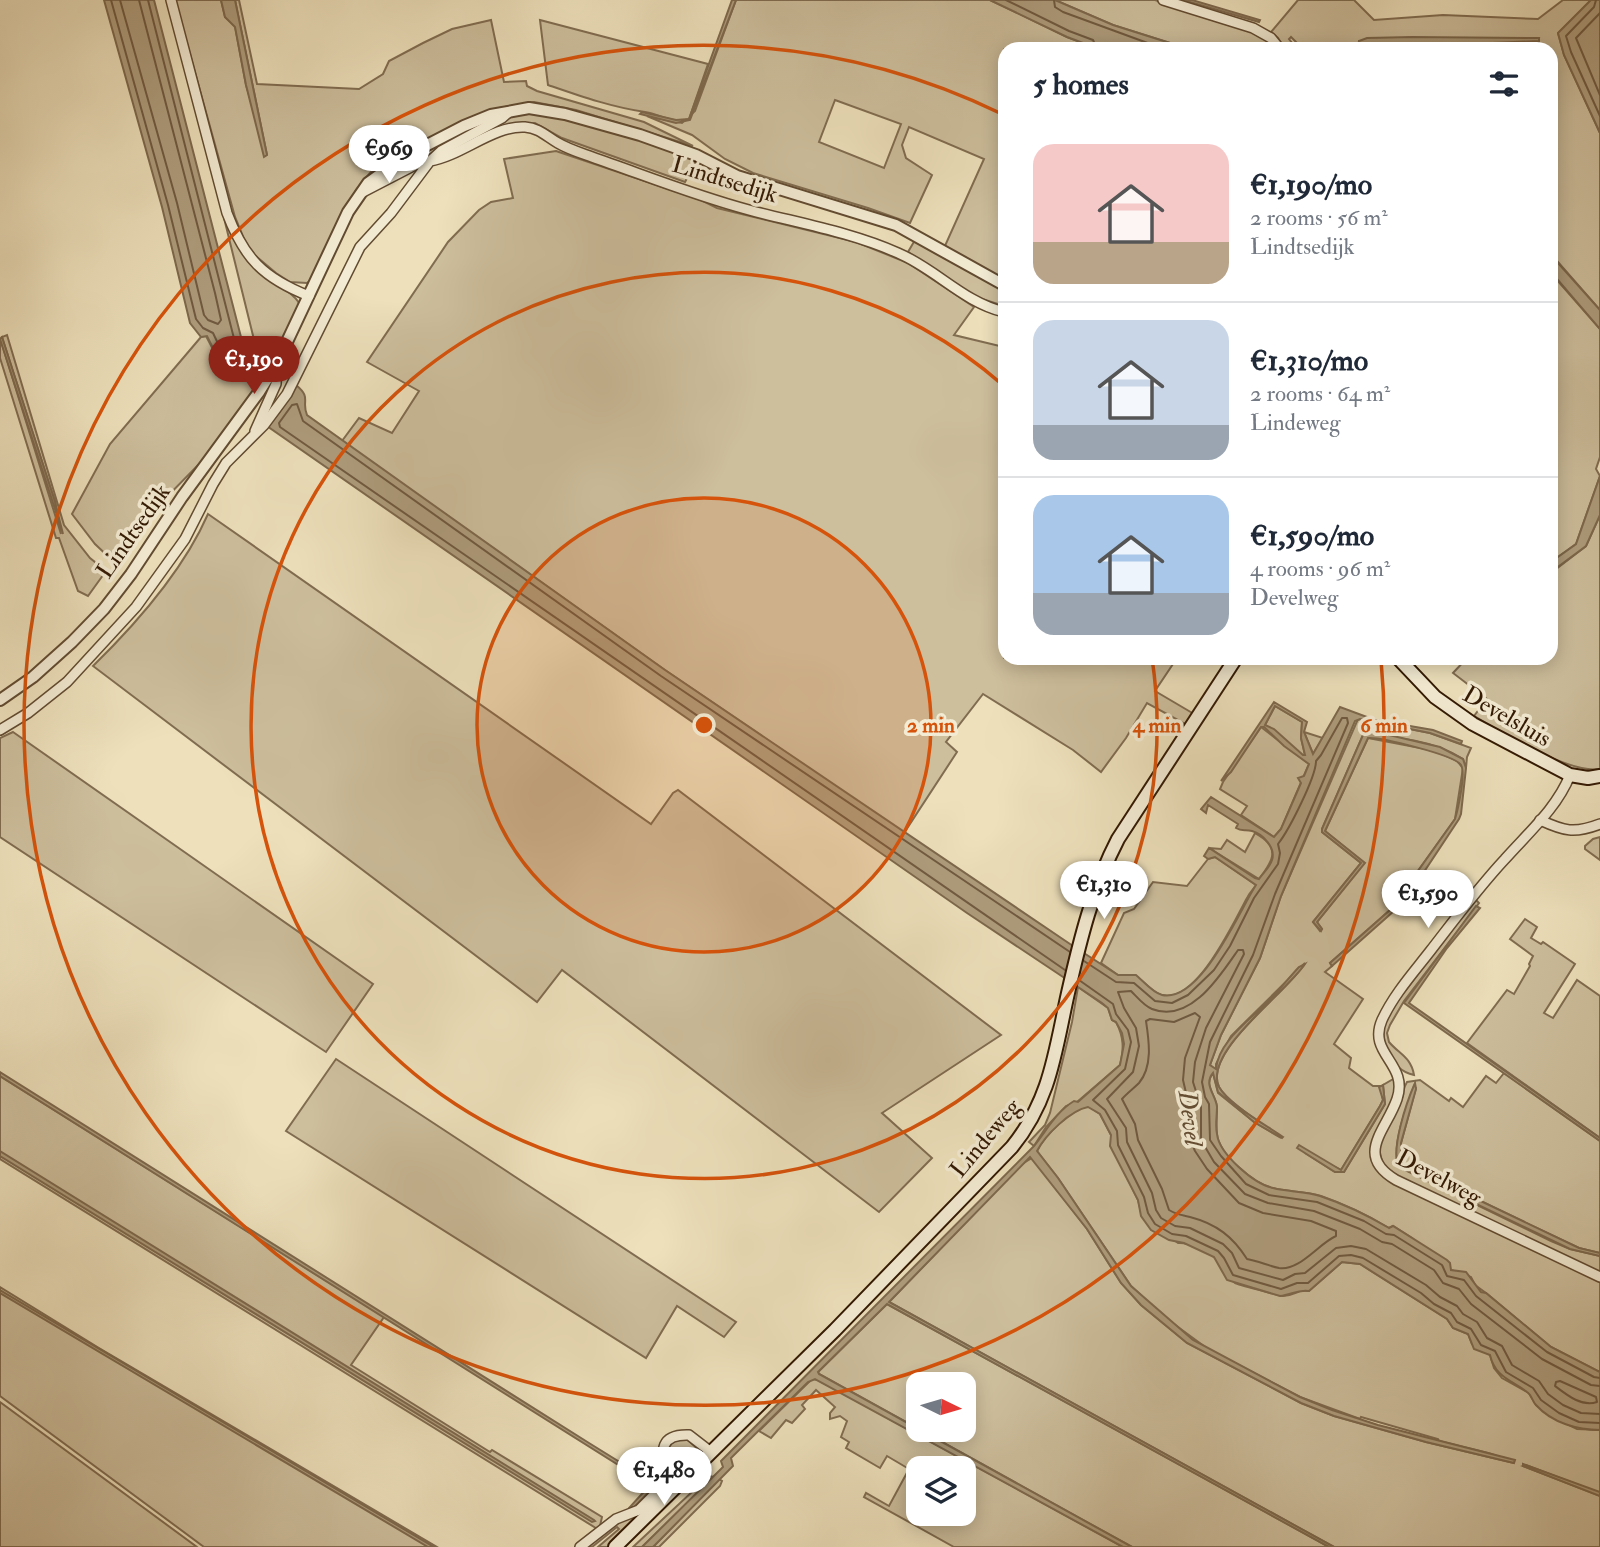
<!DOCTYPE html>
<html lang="en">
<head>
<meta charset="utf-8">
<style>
	body { margin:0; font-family:"IM FELL Double Pica",serif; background:#f2f2f3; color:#1f2937; height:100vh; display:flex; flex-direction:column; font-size:26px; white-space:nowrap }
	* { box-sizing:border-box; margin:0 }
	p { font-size:23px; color:#747a83 }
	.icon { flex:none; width:38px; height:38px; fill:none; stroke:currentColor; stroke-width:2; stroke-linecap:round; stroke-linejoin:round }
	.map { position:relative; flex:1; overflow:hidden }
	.side { position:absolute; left:998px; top:42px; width:560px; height:623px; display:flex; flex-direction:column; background:#fff; border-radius:21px; box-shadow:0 4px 18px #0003 }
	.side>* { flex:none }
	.needle { width:46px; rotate:95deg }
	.controls { position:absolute; left:906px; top:1372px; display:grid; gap:14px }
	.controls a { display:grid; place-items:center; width:70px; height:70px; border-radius:14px; background:#fff; box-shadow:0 4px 18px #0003; font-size:35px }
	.price { position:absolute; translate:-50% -60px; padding:0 16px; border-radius:24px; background:#fff; color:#222; font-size:23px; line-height:46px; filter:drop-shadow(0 2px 4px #0008) }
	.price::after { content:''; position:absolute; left:50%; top:42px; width:21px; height:16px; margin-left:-10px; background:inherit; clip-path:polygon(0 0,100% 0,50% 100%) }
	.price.on { background:#8f2418; color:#fff }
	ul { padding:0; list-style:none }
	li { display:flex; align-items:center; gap:21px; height:175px; padding:0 35px }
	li+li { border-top:2px solid #e0e1e3 }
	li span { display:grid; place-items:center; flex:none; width:196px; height:140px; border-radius:21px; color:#555 }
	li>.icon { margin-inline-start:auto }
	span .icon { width:84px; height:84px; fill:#fffc; stroke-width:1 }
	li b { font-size:30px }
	h2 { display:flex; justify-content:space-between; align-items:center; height:84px; padding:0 35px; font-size:30px }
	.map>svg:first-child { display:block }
	.green { fill:#cdbe9c; stroke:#806c50; stroke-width:2; fill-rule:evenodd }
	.water { fill:#ae9c7c; stroke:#7d684c; stroke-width:2; fill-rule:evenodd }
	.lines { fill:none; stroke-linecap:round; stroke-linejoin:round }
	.shore { stroke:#705a40; stroke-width:2 }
	.minor-casing { stroke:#624b31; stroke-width:12 }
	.tertiary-casing { stroke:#624b31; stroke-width:14 }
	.secondary-casing { stroke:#331903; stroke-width:16 }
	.minor { stroke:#f3ebd3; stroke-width:9 }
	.tertiary { stroke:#f3ebd3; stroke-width:10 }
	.secondary { stroke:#f3ebd3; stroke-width:12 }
	.ring { fill:none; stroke:#d6530b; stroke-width:3.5 }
	.labels { text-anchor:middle; stroke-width:7; stroke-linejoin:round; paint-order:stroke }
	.street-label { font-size:24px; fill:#331903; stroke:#f3ebd3 }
	.water-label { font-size:26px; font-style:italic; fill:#644d33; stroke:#f3ebd3 }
	.centre { fill:#d6530b; stroke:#f3ebd3; stroke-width:3.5 }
	.ring-label { font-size:21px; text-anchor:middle; font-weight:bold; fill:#d6530b; stroke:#f3ebd3; stroke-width:7; stroke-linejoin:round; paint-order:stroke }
</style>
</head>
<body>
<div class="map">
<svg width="1600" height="1547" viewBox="0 0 1600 1547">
	<rect width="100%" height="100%" fill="#ede0bb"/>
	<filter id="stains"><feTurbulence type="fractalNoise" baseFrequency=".00286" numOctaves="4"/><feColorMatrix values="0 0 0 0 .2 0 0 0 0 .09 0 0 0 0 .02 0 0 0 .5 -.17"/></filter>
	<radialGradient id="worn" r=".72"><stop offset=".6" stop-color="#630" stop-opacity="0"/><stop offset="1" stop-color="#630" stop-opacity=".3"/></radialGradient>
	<g class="green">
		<path d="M175 0H221L225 17 235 26 246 85 267 155 235 0H239L257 84 359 89 383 74 389 61 423 43 452 29 491 20 504 82 526 81 527 86 537 91 644 122 693 146 576 110 534 102 499 108 474 117 400 152 374 168 356 190 312 279 307 283 290 282 276 273 251 252 244 239 235 217Z"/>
		<path d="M736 0H990L1067 37 1099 49H1004V281L944 248 984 159 909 127 902 145 906 158 932 175 910 223 868 208 753 173 725 159 692 135 647 116 682 123 695 111ZM835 100 901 124 884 168 819 142Z"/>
		<path d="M1055 0H1155L1261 33 1277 49H1189L1113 25Z"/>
		<path d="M1298 0H1354L1374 20 1443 15 1538 19 1563 0H1591L1558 33 1564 55 1600 133V310L1551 254 1550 49H1391L1538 42 1539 38 1359 41 1358 49H1303L1291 37 1289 39 1297 49H1284L1278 38 1271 32Z"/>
		<path d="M540 20 708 64 689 119C674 124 659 114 645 112 611 107 580 96 548 85Z"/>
		<path d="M547 112 657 145 697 160 685 182 562 138 535 123 474 137 517 113Z"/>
		<path d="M556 151 701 200 717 208 856 242 908 263 974 307 954 335 1004 347V658H1177L1155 691 1194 714 1187 725 1147 703 1126 738 1101 772 1073 750 983 694 946 742 957 752 904 833 665 670 342 441 359 418 392 433 419 391 367 362 448 242 479 210 491 202 513 198 504 159Z"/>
		<path d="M224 218C234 243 249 264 270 280 282 289 292 292 300 304L278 353 260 384 206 457 153 511 114 562 95 544 72 514 110 444 201 337 206 336 228 378 248 373 255 380 259 375 260 364Z"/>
		<path d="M915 240 1004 288V306L976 297 908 252Z"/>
		<path d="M1550 272 1600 329V457L1596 469 1600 476 1576 544 1551 562Z"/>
		<path d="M7 335 64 525 90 558 106 571 88 596 78 591 59 538H56L0 358V338L61 534 55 502 2 337Z"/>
		<path d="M208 514 651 824 673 793 678 790 1001 1035 882 1113 932 1158 879 1212 562 970 537 1002 93 666C136 624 184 569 208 514Z"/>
		<path d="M1600 515V769C1569 774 1502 733 1474 716L1487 699 1453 673 1467 658H1550L1551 573 1586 546Z"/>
		<path d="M1275 706 1302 722 1301 738 1305 755 1303 756 1265 725Z"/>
		<path d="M1358 719 1430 733 1471 748 1467 757 1466 768 1463 759C1434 740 1397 737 1363 735L1322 829V832L1361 863 1313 922 1320 931 1322 929 1317 922 1364 863 1325 831 1368 738 1436 751 1457 761 1463 768 1455 819 1390 910 1330 963 1332 966 1325 972 1363 999 1334 1044 1351 1058 1349 1068 1373 1086H1381L1383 1100 1380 1106 1341 1170 1305 1153 1335 1172H1344L1385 1104 1383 1085 1395 1078V1095L1371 1151V1159L1383 1176 1405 1187 1600 1281V1372L1551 1347 1486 1293 1475 1285 1471 1277 1451 1270 1412 1238 1393 1226 1389 1228C1367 1215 1344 1204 1321 1196 1305 1191 1288 1192 1273 1188 1254 1184 1219 1154 1217 1134 1216 1125 1217 1116 1217 1107 1216 1095 1203 1085 1213 1073L1218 1093 1254 1122 1281 1138C1267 1127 1227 1102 1219 1087 1202 1051 1289 992 1305 963L1231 1036 1216 1064V1069H1213L1210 1065 1221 1035 1260 958 1281 896Z"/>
		<path d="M1261 727 1309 764 1281 829 1274 837 1241 815 1247 806 1220 789 1223 782Z"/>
		<path d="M13 732 373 984 326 1052 0 837V738Z"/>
		<path d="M1304 732 1323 738 1313 754Z"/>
		<path d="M1255 833C1281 847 1274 860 1259 879L1209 848 1221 849 1227 840 1245 852Z"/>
		<path d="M1600 837V860L1585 849V846L1593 839Z"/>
		<path d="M1215 857 1256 885C1253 890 1249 893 1247 898 1234 921 1193 1013 1157 993 1150 989 1143 981 1136 976L1118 975 1101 963 1124 913 1134 909 1153 882 1187 886 1208 859Z"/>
		<path d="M1475 899 1479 903 1404 1001 1390 1025 1387 1033 1389 1042C1399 1054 1411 1057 1414 1075 1389 1070 1377 1036 1387 1015Z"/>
		<path d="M1525 919 1537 927 1531 938 1541 944 1543 942 1575 964 1544 1013 1553 1018 1577 980 1600 996V1138L1467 1043 1507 990 1514 994 1530 966 1529 964 1533 956 1510 939Z"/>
		<path d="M1078 987 1108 1008 1112 1020 1116 1022C1124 1037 1124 1049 1120 1065L1077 1102 1066 1106 1046 1127 1034 1146 1029 1142 1045 1125 1050 1113 1072 1022Z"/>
		<path d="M336 1059 736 1322 724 1337 677 1306 646 1358 286 1131Z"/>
		<path d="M1504 1073 1600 1141V1253L1579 1248 1401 1163V1143L1416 1088 1414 1086C1407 1105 1390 1149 1399 1167L1551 1241 1570 1249 1600 1256V1274L1387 1171C1367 1136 1392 1128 1402 1098 1404 1091 1403 1088 1407 1082L1420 1080 1449 1101 1451 1098 1463 1107 1486 1076 1496 1083Z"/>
		<path d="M0 1076 384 1317 351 1365 490 1452 492 1450 602 1517 599 1530 0 1159Z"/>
		<path d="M1088 1106 1100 1114 1111 1135 1120 1163 1138 1200 1142 1216 1178 1243C1188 1242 1211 1252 1218 1261 1224 1269 1226 1277 1235 1283 1237 1284 1280 1296 1283 1296 1294 1296 1297 1289 1309 1291L1342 1262 1360 1264 1447 1319 1453 1328 1468 1334 1472 1344 1490 1355 1494 1368 1502 1378 1529 1393 1536 1405 1556 1419 1577 1429 1600 1430V1493L1526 1465 1523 1466 1600 1496V1547H1334L889 1302 1022 1164 1032 1158 1087 1229 1121 1283 1141 1305 1187 1343 1301 1403 1334 1416 1426 1442 1514 1463C1490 1451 1465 1448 1439 1441L1438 1439 1361 1417 1360 1419 1300 1397 1208 1349 1163 1316 1131 1286 1058 1178 1037 1151C1046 1134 1069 1111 1088 1106Z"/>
		<path d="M0 1287 99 1348 437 1547H204L0 1396Z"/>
		<path d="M887 1304 1329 1547H1132L819 1374 818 1372ZM919 1384H964V1430H919Z"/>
		<path d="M812 1379 818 1380 853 1399 1123 1547H954L864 1497 866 1493 889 1506 909 1469 887 1456 880 1468 846 1448 849 1442 841 1437 847 1421 840 1416 830 1419V1413L835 1407 816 1390 802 1405 805 1409 792 1423 786 1420 771 1438 759 1431ZM919 1468H964V1514H919Z"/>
		<path d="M0 1402 197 1547H0Z"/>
		<path d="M679 1439 688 1440 703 1454 609 1547H598L619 1529 617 1527 592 1547H584L670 1480 668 1447 673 1441Z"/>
		<path d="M709 1476 714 1477 642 1547H633Z"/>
		<path d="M719 1479 722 1481 720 1486 659 1547H653Z"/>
	</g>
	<g class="water">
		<path d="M104 0H154L249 368 248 373 228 378 207 336 201 337 190 323 162 207Z"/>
		<path d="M221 0H235L267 155 264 157 246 85 235 27 225 17Z"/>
		<path d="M732 0H736L690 120 676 123 640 114 642 112 676 120 689 119Z"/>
		<path d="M990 0H1055L1113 25 1189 49H1099L1067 37Z"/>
		<path d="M1183 0H1192L1260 20 1259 22Z"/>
		<path d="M1591 0H1600V133L1564 55 1558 33Z"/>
		<path d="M1412 37 1539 38V41L1358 49 1359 41 1367 38Z"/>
		<path d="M1550 254 1600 310V329L1551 272Z"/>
		<path d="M2 337 55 502 63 534 0 339Z"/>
		<path d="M296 385C312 398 301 401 307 415L665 670 1073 946 1118 975H1136C1144 982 1153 993 1162 995 1201 1003 1239 911 1256 885L1215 857 1208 859 1204 856 1209 848 1255 878 1259 879C1263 873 1270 867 1272 860 1276 848 1263 834 1252 831 1245 829 1242 832 1236 828L1238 824 1208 805 1206 813 1201 809 1211 797 1274 837 1281 829 1301 783 1298 778 1304 776 1309 764 1284 746 1264 727H1261L1231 772 1221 781 1274 702 1307 722 1304 732 1313 754 1340 707 1375 720 1433 730 1462 741 1461 744 1430 733 1360 719 1355 721 1281 896 1260 958 1221 1035 1210 1065 1216 1069C1218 1045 1242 1026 1260 1009 1274 997 1286 981 1299 967L1305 964C1288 990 1202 1053 1219 1087 1229 1105 1266 1125 1283 1137L1282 1138 1254 1122 1218 1092 1213 1073C1203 1085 1216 1095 1217 1107 1217 1116 1215 1126 1217 1134 1219 1154 1254 1184 1273 1188 1288 1192 1305 1191 1320 1196 1344 1204 1367 1215 1389 1228L1393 1226 1447 1260 1450 1263 1451 1270 1466 1272 1481 1292 1486 1293 1551 1347 1600 1372V1430C1578 1430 1552 1423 1536 1405 1532 1401 1532 1395 1527 1392 1511 1380 1495 1377 1490 1355L1474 1349 1468 1334 1453 1328 1447 1319 1360 1264 1342 1262 1309 1291C1298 1289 1291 1295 1280 1296L1227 1280 1214 1257 1184 1243 1169 1240 1151 1230 1141 1216 1138 1200 1110 1146 1111 1135 1100 1114 1088 1107C1071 1110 1045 1135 1037 1151L1058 1178 1131 1286 1193 1340 1300 1397 1332 1410 1378 1425 1515 1460 1514 1463 1426 1442 1334 1416 1301 1403 1187 1343 1141 1305 1121 1283 1087 1229 1030 1157 889 1302 1334 1547H1329L887 1304 818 1372 819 1374 1132 1547H1123L815 1379 808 1382 731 1458 733 1466 653 1547H642L723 1467 721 1461 1034 1146C1047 1130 1056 1112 1074 1101L1078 1102 1120 1065 1124 1044 1122 1033 1116 1022 1112 1020 1108 1008 1102 1003 967 913 267 426 279 413ZM1275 706 1302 722 1301 738 1305 755H1303L1274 729 1265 725Z"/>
		<path d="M1600 476V515L1586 546 1551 572V562L1576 544Z"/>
		<path d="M1372 731 1440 747 1463 759 1466 768 1461 814 1459 819 1404 902 1332 966 1330 963 1390 910 1455 819C1458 809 1466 773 1461 765 1455 755 1380 737 1368 738L1325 831 1365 863 1317 922 1322 929 1321 931 1313 922 1361 863 1322 832V829L1363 735Z"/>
		<path d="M1476 906 1480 908 1447 948 1409 1003 1600 1138V1141L1404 1003Z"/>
		<path d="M0 1072 589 1443 652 1482 656 1479 658 1483 634 1507H630L650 1485 0 1076Z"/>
		<path d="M1415 1083 1416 1089 1401 1143V1163L1579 1248 1600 1253V1256L1570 1249 1399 1167C1390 1150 1407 1101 1415 1083Z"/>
		<path d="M1383 1085 1385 1104 1344 1172H1335L1297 1148 1299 1145 1341 1170 1380 1106 1383 1100 1379 1087Z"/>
		<path d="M0 1151 594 1520 595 1521 592 1522 0 1156Z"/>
		<path d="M0 1290 434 1547H428L0 1293Z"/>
		<path d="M1523 1464 1600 1492V1496L1523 1466Z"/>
	</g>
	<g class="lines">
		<g class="shore">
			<path d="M111 0 168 205 196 319 203 328 213 333 230 369 237 370 241 366 148 0"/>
			<path d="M120 0 177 203 204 315 208 320 218 324 221 320 215 293 139 0"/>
			<path d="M1006 0 1069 31 1093 40 1097 49"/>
			<path d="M1054 0 1055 7 1063 12 1164 49"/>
			<path d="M1596 0 1594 7 1566 36 1571 52 1600 116"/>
			<path d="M1600 13 1576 38 1600 95"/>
			<path d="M1084 961 1116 982 1134 983 1155 1001 1172 1003 1188 995 1214 970 1230 946 1254 898 1278 864 1280 853 1278 844C1289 830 1316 777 1316 761L1321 755 1342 718H1347L1348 723 1275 894 1253 955 1210 1042 1202 1082 1205 1097 1209 1104 1210 1140 1221 1156 1246 1184 1269 1195 1317 1202 1364 1221 1386 1234 1394 1235 1442 1265 1447 1276 1464 1280 1476 1296 1547 1352 1594 1377 1600 1378"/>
			<path d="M1065 970 280 427 279 423 292 405 297 404 303 421 661 676 1070 952"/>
			<path d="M1079 980 1113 1004 1116 1014 1128 1030 1131 1042 1125 1069 1093 1100 1105 1110 1117 1131 1118 1145 1144 1197 1148 1213 1155 1224 1172 1234 1186 1236 1218 1251 1224 1258 1233 1275 1281 1289 1297 1283H1308L1339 1256 1351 1255 1363 1258 1421 1293 1434 1304 1451 1313 1457 1322 1471 1329 1481 1345 1495 1351 1506 1372 1533 1388 1541 1400 1559 1413 1579 1422 1600 1423"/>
			<path d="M1195 1013 1200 1017 1185 1058 1183 1080 1190 1110V1139L1195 1151 1207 1169 1239 1203 1263 1213 1311 1221 1336 1231V1236C1318 1244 1300 1271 1279 1268 1269 1266 1258 1261 1247 1259 1233 1237 1217 1224 1190 1217 1182 1215 1177 1215 1169 1210L1162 1189 1138 1140 1135 1124 1122 1099C1127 1093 1133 1089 1139 1083 1153 1066 1149 1041 1146 1021L1150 1019 1174 1022Z"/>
			<path d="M1560 1381 1596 1397 1597 1402C1582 1407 1568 1396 1555 1386L1556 1382Z"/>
			<path d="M1600 1386 1591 1385 1542 1359 1471 1304 1459 1289 1443 1283 1434 1270 1392 1244 1382 1242 1360 1229 1314 1211 1268 1203 1245 1194 1214 1162 1201 1140V1107L1193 1082 1195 1062 1206 1028 1244 954 1243 950H1238C1220 976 1190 1024 1152 1009 1144 1006 1137 997 1131 991L1118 992 1124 1008 1136 1028 1139 1046 1133 1072 1107 1099 1126 1128 1127 1142 1152 1193 1156 1210 1161 1218 1175 1226 1190 1228 1223 1244 1232 1253 1239 1268 1283 1280 1295 1274 1305 1273 1336 1248 1351 1246 1366 1249 1426 1285 1440 1297 1457 1306 1463 1314 1477 1322 1487 1338 1502 1346 1512 1365 1539 1381 1548 1394 1563 1405 1581 1413 1600 1414"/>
		</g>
		<g class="minor-casing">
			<g id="minor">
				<path d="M171 0 227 213C244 258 263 278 309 296"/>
				<path d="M1163 0 1253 28 1271 38 1280 49"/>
				<path d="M363 192 415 165 430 161 441 151 502 118 509 112"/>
				<path d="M255 431 276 384 277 365"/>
				<path d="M0 730 28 713 67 682 136 607 185 539 213 484 226 463 264 425 287 394 360 247 391 213 430 161C461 156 494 125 525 127 539 128 546 136 558 143 568 149 581 153 592 157 644 175 696 196 749 210 798 223 851 232 898 253 936 269 963 302 1004 312"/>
				<path d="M1570 775C1557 808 1528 833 1505 859 1478 888 1455 919 1431 950 1414 972 1394 994 1382 1020 1367 1054 1409 1063 1397 1099 1386 1131 1354 1155 1396 1180L1600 1277"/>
				<path d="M1540 820C1564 831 1574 834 1600 824"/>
				<path d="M580 1547 616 1519 639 1510 664 1485 668 1473C659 1450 661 1434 689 1435L711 1452"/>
			</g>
		</g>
		<g class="tertiary-casing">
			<path id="tertiary" d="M0 700 33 677 72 642 104 609 131 574 182 497 259 392 277 363 348 212 368 183 404 157 464 126 491 115 529 108 565 114 640 135 696 155 737 176 896 225 1004 285"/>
		</g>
		<g class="secondary-casing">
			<g id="secondary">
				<path d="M1398 658 1435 697 1473 724 1570 775 1588 778 1600 776"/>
				<path d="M615 1547 835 1330 1012 1147C1051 1099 1055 1051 1068 993 1080 940 1093 887 1118 839L1236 658"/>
			</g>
		</g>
		<use href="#minor" class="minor"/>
		<use href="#tertiary" class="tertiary"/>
		<use href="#secondary" class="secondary"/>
	</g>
	<circle cx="704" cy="725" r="227" fill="#d6530b" fill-opacity=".12"/>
	<g class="ring">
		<circle cx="704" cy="725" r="227"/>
		<path d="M1152 658A453 453 0 1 1 1004 386"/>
		<path d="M1381 660A680 680 0 1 1 1002 114"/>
	</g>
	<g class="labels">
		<g class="street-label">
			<text transform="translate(725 179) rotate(17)" y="8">Lindtsedijk</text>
			<text transform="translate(133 531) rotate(-55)" y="8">Lindtsedijk</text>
			<text transform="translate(1507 716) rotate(30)" y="8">Develsluis</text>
			<text transform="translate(985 1138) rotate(-50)" y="8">Lindeweg</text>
			<text transform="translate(1439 1177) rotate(28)" y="8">Develweg</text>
		</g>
		<g class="water-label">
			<text transform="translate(1191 1118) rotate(83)" y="9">Devel</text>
		</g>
	</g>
	<circle cx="704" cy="725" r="10" class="centre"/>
	<g class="ring-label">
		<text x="931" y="732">2 min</text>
		<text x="1157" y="732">4 min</text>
		<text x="1384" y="732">6 min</text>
	</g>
	<rect width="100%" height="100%" filter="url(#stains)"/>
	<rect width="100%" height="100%" fill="url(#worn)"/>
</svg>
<div class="controls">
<a><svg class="needle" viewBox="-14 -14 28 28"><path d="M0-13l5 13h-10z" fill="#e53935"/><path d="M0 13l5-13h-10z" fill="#747a83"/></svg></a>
<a><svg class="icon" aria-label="layers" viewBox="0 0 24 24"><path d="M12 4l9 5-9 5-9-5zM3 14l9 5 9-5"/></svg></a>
</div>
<b class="price" style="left:389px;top:185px">€969</b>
<b class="price on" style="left:254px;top:396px">€1,190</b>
<b class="price" style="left:1104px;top:921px">€1,310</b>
<b class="price" style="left:1428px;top:930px">€1,590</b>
<b class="price" style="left:664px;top:1507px">€1,480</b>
<section class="side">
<h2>5 homes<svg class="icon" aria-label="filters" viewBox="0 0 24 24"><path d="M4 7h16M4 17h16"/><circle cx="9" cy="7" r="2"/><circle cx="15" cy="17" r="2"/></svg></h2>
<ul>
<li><span style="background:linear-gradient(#f6c9c9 70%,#b9a48a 0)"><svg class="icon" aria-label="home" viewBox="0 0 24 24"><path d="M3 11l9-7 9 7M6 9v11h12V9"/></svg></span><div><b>€1,190/mo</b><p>2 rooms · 56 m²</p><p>Lindtsedijk</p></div></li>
<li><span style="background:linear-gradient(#c9d6e8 75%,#9aa5b1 0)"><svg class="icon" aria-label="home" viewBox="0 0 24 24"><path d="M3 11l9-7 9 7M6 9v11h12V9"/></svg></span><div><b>€1,310/mo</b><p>2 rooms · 64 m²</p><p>Lindeweg</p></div></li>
<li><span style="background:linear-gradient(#a9c7e8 70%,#9aa5b1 0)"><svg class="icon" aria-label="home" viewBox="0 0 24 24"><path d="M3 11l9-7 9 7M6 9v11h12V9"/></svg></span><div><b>€1,590/mo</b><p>4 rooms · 96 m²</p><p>Develweg</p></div></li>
</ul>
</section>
</div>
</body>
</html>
